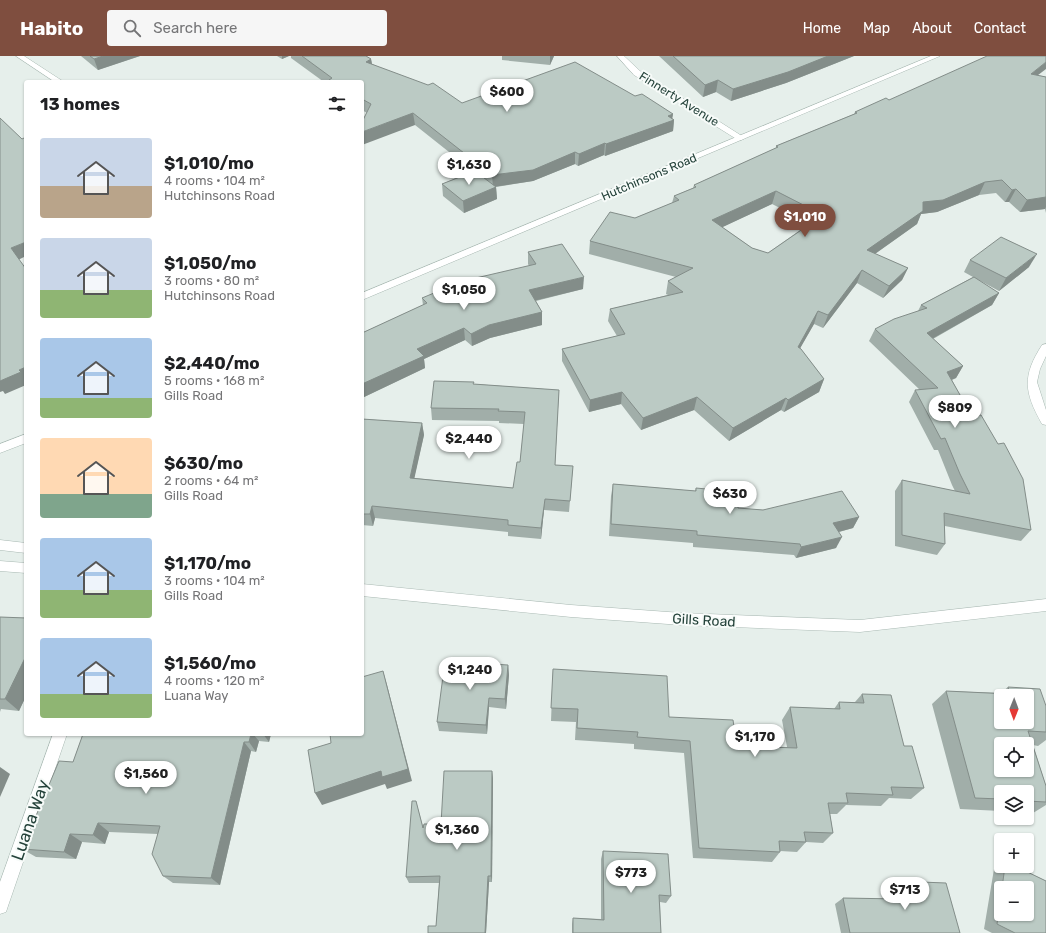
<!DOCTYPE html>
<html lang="en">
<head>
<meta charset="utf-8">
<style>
	body { margin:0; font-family:Rubik,sans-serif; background:#f6f6f6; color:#202124; height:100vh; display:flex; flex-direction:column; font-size:15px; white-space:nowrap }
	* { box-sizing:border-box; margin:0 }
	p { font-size:13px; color:#757577 }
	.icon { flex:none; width:22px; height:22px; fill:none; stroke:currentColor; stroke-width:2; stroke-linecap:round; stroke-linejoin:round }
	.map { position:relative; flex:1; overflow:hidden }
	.sheet { position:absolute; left:24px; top:24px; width:340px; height:656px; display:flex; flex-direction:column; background:#fff; border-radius:4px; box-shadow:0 1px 3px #0004 }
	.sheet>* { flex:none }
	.needle { width:26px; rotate:181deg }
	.controls { position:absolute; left:994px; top:633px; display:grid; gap:8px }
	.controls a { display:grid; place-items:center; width:40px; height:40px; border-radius:4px; background:#fff; box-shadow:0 1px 3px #0004; font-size:20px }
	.price { position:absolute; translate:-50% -34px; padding:0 9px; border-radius:14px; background:#fff; color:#222; font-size:13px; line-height:26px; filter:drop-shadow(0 1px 2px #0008) }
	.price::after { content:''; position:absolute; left:50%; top:24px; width:12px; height:9px; margin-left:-6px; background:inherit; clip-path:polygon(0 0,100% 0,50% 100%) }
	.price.on { background:#7f4e3f; color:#fff }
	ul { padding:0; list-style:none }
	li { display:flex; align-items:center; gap:12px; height:100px; padding:0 16px }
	li span { display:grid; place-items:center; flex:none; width:112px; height:80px; border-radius:4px; color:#555 }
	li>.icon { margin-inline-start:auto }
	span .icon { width:48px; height:48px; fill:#fffc; stroke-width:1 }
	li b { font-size:17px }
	h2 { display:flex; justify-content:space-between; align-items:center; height:48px; padding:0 16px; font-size:17px }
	header { display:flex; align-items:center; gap:24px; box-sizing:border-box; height:56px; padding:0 20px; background:#7f4e3f; color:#fff }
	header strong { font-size:19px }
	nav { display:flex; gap:22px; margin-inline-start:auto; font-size:14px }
	.search { width:280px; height:36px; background:#f6f6f6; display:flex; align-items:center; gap:10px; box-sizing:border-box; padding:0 14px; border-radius:4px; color:#757577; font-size:15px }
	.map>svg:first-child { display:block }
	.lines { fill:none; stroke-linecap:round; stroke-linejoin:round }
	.minor-casing { stroke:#a8b8b2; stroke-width:1 }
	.tertiary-casing { stroke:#a8b8b2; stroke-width:1 }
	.minor { fill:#fff; fill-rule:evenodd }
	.tertiary { fill:#fff; fill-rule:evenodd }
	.wall { fill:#a1aea9; fill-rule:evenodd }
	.shaded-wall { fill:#838d89 }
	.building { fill:#bbcac4; stroke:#838d89; fill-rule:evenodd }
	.labels { text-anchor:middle; stroke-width:4; stroke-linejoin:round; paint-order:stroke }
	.far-street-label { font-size:12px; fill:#24423a; stroke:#f7fbf9 }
	.street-label { font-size:14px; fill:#24423a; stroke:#f7fbf9 }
	.near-street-label { font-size:17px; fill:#24423a; stroke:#f7fbf9 }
</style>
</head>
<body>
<header>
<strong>Habito</strong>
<div class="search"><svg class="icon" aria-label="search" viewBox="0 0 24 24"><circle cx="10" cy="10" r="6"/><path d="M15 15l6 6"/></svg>Search here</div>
<nav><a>Home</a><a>Map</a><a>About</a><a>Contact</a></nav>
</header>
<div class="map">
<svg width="1046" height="877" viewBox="0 0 1046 877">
	<rect width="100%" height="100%" fill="#e6efeb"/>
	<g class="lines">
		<g class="minor-casing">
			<g id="minor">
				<path d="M16 0H24L64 26H55Z"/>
				<path d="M617 0H624L640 15 745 82 741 84H738L634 19Z"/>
				<path d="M1046 288V300L1040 313 1037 326 1046 354V369L1042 368C1024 336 1022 320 1042 289Z"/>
				<path d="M53 678H67L8 850 6 856 0 858V826Z"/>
			</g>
		</g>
		<g class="tertiary-casing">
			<g id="tertiary">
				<path d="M931 0H940L362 244V237Z"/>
				<path d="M26 378V387L0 397V388Z"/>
				<path d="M0 484 26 487V497L0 494Z"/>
				<path d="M0 505 26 507V517L0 515Z"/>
				<path d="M362 528 571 549 682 557 860 564 1046 543V555L860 576 682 569 571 561 362 540Z"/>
			</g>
		</g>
		<use href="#minor" class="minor"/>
		<use href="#tertiary" class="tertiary"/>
	</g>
	<g class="wall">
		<path d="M81 0H140L98 14Z"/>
		<path d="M277 0H289L282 3Z"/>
		<path d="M291 0H366L371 3 372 8 462 47 635 40 673 58 672 62 674 64 673 75 605 100 604 99 578 110 575 108 533 125 496 131 497 143 464 157 443 140 442 128 473 115 415 69 362 66 367 57 362 54V26H324L291 2Z"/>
		<path d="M502 0H554L550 9 502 4Z"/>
		<path d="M659 0H854L786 27 731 45 716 36 703 41Z"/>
		<path d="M1038 19 1046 21V157L1045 153 1020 156 1009 146H1005L996 137 979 139 937 156 921 158 917 168 875 198 908 212 902 224 883 242 857 227 823 272 814 268 800 292 824 323 819 336 784 356 781 354 729 385 694 354 641 374 621 348 589 356 562 305V293L617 280 608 265 610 253 668 239 666 238 668 225 676 221 589 198 590 185 635 162 672 147 674 140 693 132 694 129 776 92V90L854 58 855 56 889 44ZM772 148 810 167 768 197 752 192 722 171Z"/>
		<path d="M528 196 583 233 536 245 542 256V269L490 282 472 290 465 284 424 303 425 312 362 342V277L423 249 422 242 529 210 528 208Z"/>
		<path d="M970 204 1029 211 999 235 975 222 999 237 992 249 933 283 963 310 956 322 952 324 1031 474 1021 485 945 470V488L937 499 895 490V435L902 424 955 435 952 429 938 394H934L909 346 915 334H920L869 285 875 273 918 255 921 249 973 221 964 216Z"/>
		<path d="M474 328 559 334 555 409 573 410 569 456 544 454 541 483 508 480V476L375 462 373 470 362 469V363L422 367 424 379 414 422 513 432 520 406 524 368 499 367V365L432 364 431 352Z"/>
		<path d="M613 428 695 435 696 432 738 452 859 461 853 472 839 476 836 492 796 502 794 499 693 491V487L609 480 611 440Z"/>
		<path d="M0 561 26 562V640L19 655 1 653 0 656Z"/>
		<path d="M508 609 509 619 506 653 489 651 487 678 439 675 437 666Z"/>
		<path d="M553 613 669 661 737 690 787 691 782 664 790 651 834 653 839 646H855L862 638 904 690 924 732 911 743 889 742 881 750 846 749 837 758H830L833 777 823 787 806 786 797 796 780 795V796L772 806 693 802 684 697 634 693V688L575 684 576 666 551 665Z"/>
		<path d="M1008 631 1046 650V684L1038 690 1033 689 1046 730V749L1033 757H1027V736H1001V755L960 753 932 648 946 635 1001 637Z"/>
		<path d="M83 678H271L269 686 259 685 256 696 251 695 220 829 173 827 163 820 158 778 109 776 105 788 82 786 76 803 36 801 22 793 73 706Z"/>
		<path d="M492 715 493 723 492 826H489L486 877H428L436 870 439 827H409L406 821 416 745 423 771 441 768Z"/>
		<path d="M603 795 671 840 666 847 660 846 661 877H572V868L573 862 601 863V803Z"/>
		<path d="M1001 809V810H1015L1046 825V877H992L984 873 994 813ZM1001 832H1027V858H1001Z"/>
		<path d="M895 825 960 877H841L835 848 843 842 888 843 886 832Z"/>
	</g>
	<g class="shaded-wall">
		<path d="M103 0H140L98 14 94 3Z"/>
		<path d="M282 0H289L282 3Z"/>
		<path d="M550 0H554L550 9Z"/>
		<path d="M828 0H854L786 27 731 45 733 33Z"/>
		<path d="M371 3 373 14 366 6Z"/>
		<path d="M1046 6V13L1025 29 1031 18Z"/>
		<path d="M718 24 716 36 703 41 705 29Z"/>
		<path d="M413 57 415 69 362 89V76Z"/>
		<path d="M673 58 672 64H674L673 75 605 100 606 88Z"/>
		<path d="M605 87 604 99 578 110 579 98Z"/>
		<path d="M575 96V108L533 125 493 131 492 119Z"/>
		<path d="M985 126 979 139 937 156 921 158 917 168 862 207 867 194 923 146Z"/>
		<path d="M496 131 497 143 464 157 463 145Z"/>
		<path d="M1016 133 1009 146H1005L1012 134Z"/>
		<path d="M776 135 772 148 710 177 712 164Z"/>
		<path d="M1046 141V151L1045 153 1020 156 1027 144Z"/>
		<path d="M26 186V200L18 204 11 192Z"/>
		<path d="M1037 198 1029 211 999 235 1006 222Z"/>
		<path d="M908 212 902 224 883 242 889 230Z"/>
		<path d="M862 214 857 227 823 272 828 259Z"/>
		<path d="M584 221 583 233 529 246V234Z"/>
		<path d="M999 237 992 249 921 289 927 277Z"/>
		<path d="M818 255 814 268 794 303 798 291Z"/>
		<path d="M542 256V269L490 282 472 290 471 278 489 269Z"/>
		<path d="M464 272 465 284 424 303 425 312 362 342V328L417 293Z"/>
		<path d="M963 310 956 322 940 328 947 316Z"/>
		<path d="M26 311V329L5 338 3 335 0 336V325L19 314Z"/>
		<path d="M824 323 819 336 784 356 788 344Z"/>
		<path d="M622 336 621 348 589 356 590 344Z"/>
		<path d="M697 341 694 354 641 374 643 362Z"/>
		<path d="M786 342 781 354 729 385 733 372Z"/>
		<path d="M422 367 424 379 412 433 410 422Z"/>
		<path d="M545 443 544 454 541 483V472Z"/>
		<path d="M372 450 375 462 373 470 370 458Z"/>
		<path d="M859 461 853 472 827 479 833 467Z"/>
		<path d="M842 481 836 492 796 502 801 491Z"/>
		<path d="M26 600V640L19 655 5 643Z"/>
		<path d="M508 609 509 619 506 653 505 643Z"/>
		<path d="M383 615 387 629 412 725 387 733 385 728 322 749 315 737Z"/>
		<path d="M489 642V651L487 678 486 669Z"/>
		<path d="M251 678H253L259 685 256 696 249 686Z"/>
		<path d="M263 678H271L269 686Z"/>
		<path d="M244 686 251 695 220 829 211 822Z"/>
		<path d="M0 711 10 718 0 741Z"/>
		<path d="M492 715 493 723 492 826 491 820Z"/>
		<path d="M98 767 109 776 105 788 93 779Z"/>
		<path d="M70 778 82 786 76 803 64 796Z"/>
		<path d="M488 820 489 826 486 877H485Z"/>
	</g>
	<g class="building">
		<path d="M90 0H103L94 3Z"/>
		<path d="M302 0H366L371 3 366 6 428 29 433 27 462 47 575 6 635 40 642 38 673 58 668 60 674 64 606 88 605 87 579 98 575 96 533 114 492 119 413 57 362 76V66L371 48 362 43V26H333L329 24 332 22Z"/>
		<path d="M673 0H828L788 16 733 33 718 24 705 29Z"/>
		<path d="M987 0H1046V6L1031 18 1046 21V141L1027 144 1016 133 1012 134 1002 124 985 126 943 144 923 146V155L867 194 908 212 889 230 862 214 828 259 818 255 798 291 801 293 824 323 788 344 786 342 733 372 697 341 643 362 622 336 590 344 562 293 625 278 610 253 683 236 668 225 693 212 590 185 610 156 635 162 679 144 674 140 696 131 694 129 778 91 776 90 857 57 855 56 886 42 889 44ZM776 135 823 159 768 197 752 192 712 164Z"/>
		<path d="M0 62 22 83 26 81V186L11 192 26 213V311L19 314 21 316 0 325Z"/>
		<path d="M475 115 496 131 463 145 442 128Z"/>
		<path d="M1001 181 1037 198 1006 222 970 204Z"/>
		<path d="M562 188 584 221 529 234 542 256 489 269 471 278 464 272 417 293 424 300 362 328V277L427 247 422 242 463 225 536 208 528 196Z"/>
		<path d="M974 221 999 237 927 277 963 310 947 316 972 360 981 359 998 388 1004 387 1023 423 1031 474 944 457 945 488 902 479V424L970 438 960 418 945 382 941 383 915 334 938 332 875 273 894 263 927 252 921 249Z"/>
		<path d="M434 325 474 326 473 328 559 334 555 409 573 410 570 445 545 443 541 472 508 469V464L372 450 370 458H362V363L422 367 410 422 513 432 517 406H520L525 356 498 355 499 353 431 352Z"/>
		<path d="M613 428 696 435V432L737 436 738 452 763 454 842 435 859 461 833 467 842 481 801 491 800 488 697 479V475L611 468Z"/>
		<path d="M0 561 26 562V600L5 643H0Z"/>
		<path d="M445 605 508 609 505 643 489 642 486 669 437 666Z"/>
		<path d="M553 613 667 620 669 661 733 664 737 690 797 692 790 651 840 653 839 646 864 647 862 638 891 639 904 690H912L924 732 891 731 893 739 846 737 848 747H828L833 777 804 776 806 786 779 785 780 796 699 792 690 685 637 681 638 676 577 672 578 653 551 652Z"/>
		<path d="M383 615 408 713 382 721 381 715 315 737 308 694 331 687 330 678H362V621Z"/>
		<path d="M1008 631 1040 633 1046 650V676L1028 675 1046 730V746L1027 745V736H1001V743L975 742 946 635 1010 638ZM1001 640H1027V666H1001ZM1001 688H1027V714H1001Z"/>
		<path d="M83 678H251L249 686H244L211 822 163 820 152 798 160 770 98 767 93 779 70 778 64 796 22 793 59 705 73 706Z"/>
		<path d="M444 715H492L491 820H488L485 877H428V870H436L440 820 406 821 412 745H416L423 772 424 768H441Z"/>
		<path d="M603 795 668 798 671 840 659 839 661 877H573V862L604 864Z"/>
		<path d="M1005 810H1015L1046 825V877H1015L997 868 1001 839V858H1027V832H1002Z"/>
		<path d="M895 825 946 827 960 877H850L843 842 899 843Z"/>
	</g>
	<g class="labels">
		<g class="far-street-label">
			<text transform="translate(679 43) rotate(32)" y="4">Finnerty Avenue</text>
			<text transform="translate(649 121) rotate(-23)" y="4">Hutchinsons Road</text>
		</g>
		<g class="street-label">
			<text transform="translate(704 564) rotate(3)" y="5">Gills Road</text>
		</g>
		<g class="near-street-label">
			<text transform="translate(30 764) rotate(-71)" y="6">Luana Way</text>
		</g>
	</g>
</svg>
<div class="controls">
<a><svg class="needle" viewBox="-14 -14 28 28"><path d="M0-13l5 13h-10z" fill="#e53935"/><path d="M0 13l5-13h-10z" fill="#757577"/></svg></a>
<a><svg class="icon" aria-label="locate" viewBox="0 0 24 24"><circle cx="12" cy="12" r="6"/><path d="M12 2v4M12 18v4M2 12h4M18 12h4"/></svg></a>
<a><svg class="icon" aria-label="layers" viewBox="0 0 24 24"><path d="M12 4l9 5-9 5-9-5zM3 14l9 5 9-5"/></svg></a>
<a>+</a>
<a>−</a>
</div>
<b class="price" style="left:507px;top:57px">$600</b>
<b class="price" style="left:469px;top:130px">$1,630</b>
<b class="price on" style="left:805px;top:182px">$1,010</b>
<b class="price" style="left:464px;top:255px">$1,050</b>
<b class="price" style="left:955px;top:373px">$809</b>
<b class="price" style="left:469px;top:404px">$2,440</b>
<b class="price" style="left:730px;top:459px">$630</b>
<b class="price" style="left:470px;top:635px">$1,240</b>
<b class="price" style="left:755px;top:702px">$1,170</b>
<b class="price" style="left:146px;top:739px">$1,560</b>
<b class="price" style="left:457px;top:795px">$1,360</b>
<b class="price" style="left:631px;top:838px">$773</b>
<b class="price" style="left:905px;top:855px">$713</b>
<section class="sheet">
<h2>13 homes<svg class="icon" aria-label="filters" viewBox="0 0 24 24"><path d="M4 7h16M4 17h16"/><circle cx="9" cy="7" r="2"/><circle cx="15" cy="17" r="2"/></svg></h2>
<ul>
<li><span style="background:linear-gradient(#c9d6e8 60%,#b9a48a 0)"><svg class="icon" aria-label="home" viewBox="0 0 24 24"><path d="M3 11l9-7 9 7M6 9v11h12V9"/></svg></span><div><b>$1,010/mo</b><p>4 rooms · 104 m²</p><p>Hutchinsons Road</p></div></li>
<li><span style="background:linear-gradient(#c9d6e8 65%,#8fb573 0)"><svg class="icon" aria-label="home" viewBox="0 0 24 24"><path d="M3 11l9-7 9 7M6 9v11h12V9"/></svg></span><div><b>$1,050/mo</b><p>3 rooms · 80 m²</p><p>Hutchinsons Road</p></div></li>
<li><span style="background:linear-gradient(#a9c7e8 75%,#8fb573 0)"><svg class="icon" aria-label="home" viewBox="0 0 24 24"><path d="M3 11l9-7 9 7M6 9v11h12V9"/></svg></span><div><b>$2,440/mo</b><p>5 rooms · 168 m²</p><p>Gills Road</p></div></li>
<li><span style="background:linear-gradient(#ffd9b3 70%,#7fa58c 0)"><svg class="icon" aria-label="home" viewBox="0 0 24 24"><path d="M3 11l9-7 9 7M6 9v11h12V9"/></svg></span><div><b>$630/mo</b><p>2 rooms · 64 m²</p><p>Gills Road</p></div></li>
<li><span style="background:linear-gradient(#a9c7e8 65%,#8fb573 0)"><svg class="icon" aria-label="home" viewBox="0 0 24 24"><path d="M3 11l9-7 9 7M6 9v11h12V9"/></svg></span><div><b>$1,170/mo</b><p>3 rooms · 104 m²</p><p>Gills Road</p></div></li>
<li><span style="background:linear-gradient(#a9c7e8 70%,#8fb573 0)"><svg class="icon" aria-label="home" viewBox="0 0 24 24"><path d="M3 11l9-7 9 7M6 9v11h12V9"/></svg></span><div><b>$1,560/mo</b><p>4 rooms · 120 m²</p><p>Luana Way</p></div></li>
</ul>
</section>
</div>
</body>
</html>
